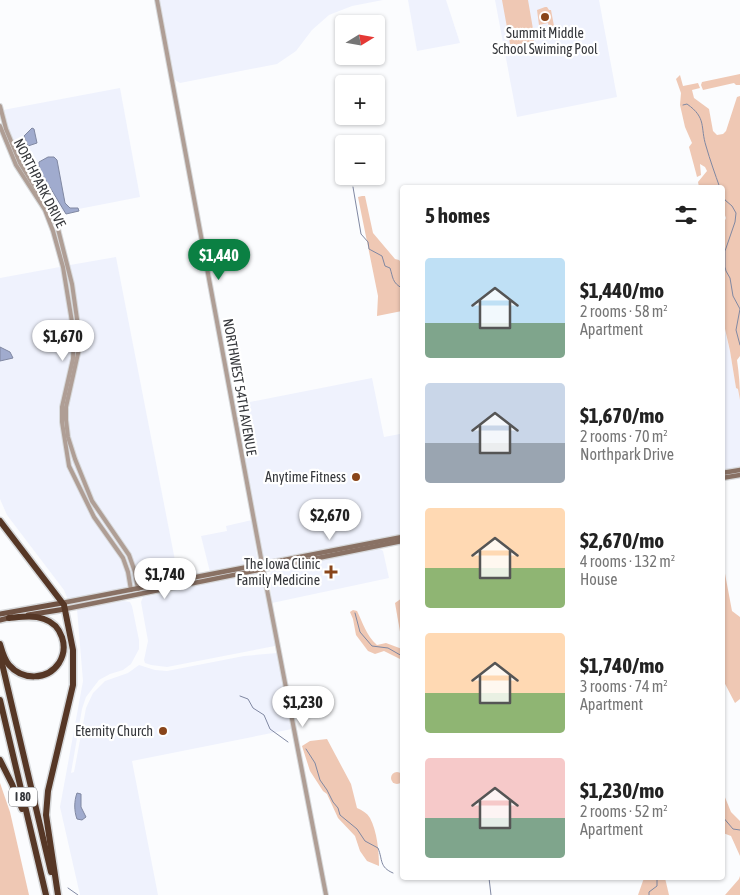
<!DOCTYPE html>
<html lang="en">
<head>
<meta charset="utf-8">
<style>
	body { margin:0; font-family:"Asap Condensed",sans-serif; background:#f2f2f2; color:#222; height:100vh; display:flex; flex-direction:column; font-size:19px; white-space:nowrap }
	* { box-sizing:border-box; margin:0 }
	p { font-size:16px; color:#767676 }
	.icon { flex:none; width:28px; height:28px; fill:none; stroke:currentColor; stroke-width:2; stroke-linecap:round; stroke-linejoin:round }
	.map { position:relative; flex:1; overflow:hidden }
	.sheet { position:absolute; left:400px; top:185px; width:325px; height:695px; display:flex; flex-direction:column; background:#fff; border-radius:5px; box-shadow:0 1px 4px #0004 }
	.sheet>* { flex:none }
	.needle { width:32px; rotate:79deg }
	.fabs { position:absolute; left:335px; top:15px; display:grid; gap:10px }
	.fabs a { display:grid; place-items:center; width:50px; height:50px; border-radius:5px; background:#fff; box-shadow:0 1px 4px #0004; font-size:25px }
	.price { position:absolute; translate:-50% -42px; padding:0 11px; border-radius:18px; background:#fff; color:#222; font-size:16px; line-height:32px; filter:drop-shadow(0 1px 2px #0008) }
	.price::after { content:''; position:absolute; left:50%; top:30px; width:15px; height:11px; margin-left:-8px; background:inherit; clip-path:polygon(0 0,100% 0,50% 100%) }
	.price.selected { background:#0b8043; color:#fff }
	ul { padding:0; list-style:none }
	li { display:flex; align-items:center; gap:15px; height:125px; padding:0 25px }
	li span { display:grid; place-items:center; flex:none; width:140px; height:100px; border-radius:5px; color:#555 }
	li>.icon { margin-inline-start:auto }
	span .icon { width:60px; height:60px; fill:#fffc; stroke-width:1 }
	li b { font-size:21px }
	h2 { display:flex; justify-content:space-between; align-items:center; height:60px; padding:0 25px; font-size:21px }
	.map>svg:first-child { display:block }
	.built { fill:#eff2fd }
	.green { fill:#efc8b4 }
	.water { fill:#a0abce; stroke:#8088a2 }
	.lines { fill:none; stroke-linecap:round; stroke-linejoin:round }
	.stream { stroke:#8088a2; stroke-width:1 }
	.tertiary-casing { stroke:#d7d9db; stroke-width:6 }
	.secondary-casing { stroke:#d7d9db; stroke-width:7 }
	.primary-casing { stroke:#d7d9db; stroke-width:8 }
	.motorway-casing { stroke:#d7d9db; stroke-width:9 }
	.tertiary { stroke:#af9e95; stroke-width:4 }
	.secondary { stroke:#897164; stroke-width:4.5 }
	.primary { stroke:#6e5142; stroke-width:5 }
	.motorway { stroke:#563726; stroke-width:6 }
	.poi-dot { fill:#89451a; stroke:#fff; stroke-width:2 }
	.labels { text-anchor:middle; stroke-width:4.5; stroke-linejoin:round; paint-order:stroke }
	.shield { fill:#fff; stroke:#727376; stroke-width:1 }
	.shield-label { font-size:12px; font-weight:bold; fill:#35373b }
	.poi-label { font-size:14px; fill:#35373b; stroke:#fff; text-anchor:end }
	.street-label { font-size:14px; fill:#35373b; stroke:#fff }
</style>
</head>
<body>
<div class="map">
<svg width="740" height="895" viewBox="0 0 740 895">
	<rect width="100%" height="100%" fill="#fbfcfe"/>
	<g class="built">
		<path d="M158 0H383L352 6 329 15 312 30 296 51 277 64 180 83 175 80 172 72Z"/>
		<path d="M408 0H446L460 43 417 51Z"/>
		<path d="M495 0H599L617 97 517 117Z"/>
		<path d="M120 88 140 197 53 214 15 149 3 110Z"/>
		<path d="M116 257 179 581 69 602 64 590 7 515 0 499V278L65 266 76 322 77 351 81 350 82 330 70 265Z"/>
		<path d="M722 320 730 351 736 388 738 389 740 400V468L722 472Z"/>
		<path d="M372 378 384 437 400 434 402 449V535L278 559H266L263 556 235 405Z"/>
		<path d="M252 520 257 557 256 562 253 564 210 572 201 536 227 531 226 526Z"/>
		<path d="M379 548 383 551 389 578 272 603 269 576 272 570Z"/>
		<path d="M256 573 261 576 263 580 276 643 275 646 167 667 151 665 145 663 144 660 148 641 141 602 143 597 171 592 173 589 190 585Z"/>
		<path d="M124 601 130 602 132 606 139 640V649L131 664 123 670 110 674 99 680 86 697 82 709 71 773 74 772 86 708 93 693 105 681 128 673 139 665 155 670 167 671 244 656 277 653 292 729 132 761 158 895H80L60 807 83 681 77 609Z"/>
	</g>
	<g class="green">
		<path d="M502 0H528L533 29 532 33 534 41 515 45 510 44Z"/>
		<path d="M545 7H547L549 10H551L554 26 549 27 548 23 539 25 537 10Z"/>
		<path d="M740 74V85H736L734 83 703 90 701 85 702 82Z"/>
		<path d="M680 75 683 86 698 83 700 88 692 90 694 98 709 109 713 131 717 135 723 134 726 131 737 97 740 96V356L737 360C739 374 740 386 740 400L738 389 736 388 730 351 723 320 722 227 726 218 723 210 722 188 699 187 698 182 707 171 705 167 700 164 701 175 697 177 696 173 689 147 692 143 685 127 680 105 681 93 676 79Z"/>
		<path d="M362 196H365L373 233 395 259 399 260 402 264V311L377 316 378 296 358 197Z"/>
		<path d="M723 563 732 611 740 617V699L735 703 723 680Z"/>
		<path d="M402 598V643L395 603Z"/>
		<path d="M353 610 357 611C363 623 366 635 377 645L386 643 402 649V660L384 651 375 654 368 651 356 635 353 619 350 612Z"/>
		<path d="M327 739 351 784 357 808C362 810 367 813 370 818 377 831 379 851 379 866L367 861 360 851 355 836 338 818 327 794 323 791 310 771 302 746 310 741Z"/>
		<circle cx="397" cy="778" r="6"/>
		<path d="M0 783 10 812 29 895H0Z"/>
		<path d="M722 790 731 812 740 821V856L731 836 723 833Z"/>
		<path d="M740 876V895H725L739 879Z"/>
		<path d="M644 878H665L669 895H638Z"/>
	</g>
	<g class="water">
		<path d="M32 128 34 129 37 143 28 146 24 136Z"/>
		<path d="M48 157H54L57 160 65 203 70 208H78L79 211 66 214 39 169V162Z"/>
		<path d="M0 347 10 352 13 358 0 361Z"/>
		<path d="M77 793 81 794V807L86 817 82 820 77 819C74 811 74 801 77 793Z"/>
	</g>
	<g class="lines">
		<g class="stream">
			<path d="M683 105 687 104C707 118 700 127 706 146 710 160 715 174 720 188"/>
			<path d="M344 141 345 144"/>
			<path d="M353 187 361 234 368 242 369 249 382 256 385 266 390 268C393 277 392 283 402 288"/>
			<path d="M722 193 725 200 732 206 736 213 735 222 725 251V267L726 271 730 278 733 296 740 309 736 330 740 345"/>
			<path d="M355 613 360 632 372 646 388 648 402 656"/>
			<path d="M240 696 248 699 253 708 264 715 270 729 288 742"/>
			<path d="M306 749 315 763 320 780 327 790 333 802 338 808 340 815 357 829 365 841 378 848C383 860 379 867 393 873"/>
			<path d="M722 816 733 829 740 830"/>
			<path d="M489 878 491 895"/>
			<path d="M68 888 78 895"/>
			<path d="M649 895V892L657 886V878"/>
		</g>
		<g class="tertiary-casing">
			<g id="tertiary">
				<path d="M157 0 264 574 326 895"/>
				<path d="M0 106 6 129 20 163 49 210 58 229 72 284 79 333V349L66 407V420L68 437 75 459 92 501 129 555 135 572 138 589"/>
				<path d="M0 126 16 165 45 210 53 231 63 267 74 334 73 359 62 407V422L69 466 94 517 123 558 128 572 131 590"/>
			</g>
		</g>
		<g class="secondary-casing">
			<g id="secondary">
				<path d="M722 473 740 470"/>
				<path d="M722 478 740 475"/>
				<path d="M62 603 402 537"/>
				<path d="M65 609 402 541"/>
			</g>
		</g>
		<g class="primary-casing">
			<g id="primary">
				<path d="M0 614 62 603"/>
				<path d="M28 615 65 609"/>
				<path d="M0 620 12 617"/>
			</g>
		</g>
		<g class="motorway-casing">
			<g id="motorway">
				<path d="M0 521 64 605 73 650V685L48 791 46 815 58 895"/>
				<path d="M0 644C2 651 4 659 9 665 22 680 47 681 59 663 69 647 62 625 44 619 33 615 21 617 9 618"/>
				<path d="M0 655 51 872"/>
				<path d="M0 700 46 895"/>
				<path d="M0 760 12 784 22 809"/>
			</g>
		</g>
		<use href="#tertiary" class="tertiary"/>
		<use href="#secondary" class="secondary"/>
		<use href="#primary" class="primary"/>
		<use href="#motorway" class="motorway"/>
	</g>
	<g class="poi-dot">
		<circle cx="545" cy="17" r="5"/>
		<circle cx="356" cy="477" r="5"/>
		<path d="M328.5 564.5h5v5h5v5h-5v5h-5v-5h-5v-5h5z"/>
		<circle cx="163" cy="731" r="5"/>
	</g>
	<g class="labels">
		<rect class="shield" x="9" y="787.5" width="28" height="19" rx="4"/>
		<g class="shield-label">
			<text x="23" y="801">I 80</text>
		</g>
		<g class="poi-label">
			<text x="545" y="38" text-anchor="middle">Summit Middle<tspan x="545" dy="16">School Swiming Pool</tspan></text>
			<text x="346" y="482">Anytime Fitness</text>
			<text x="320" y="569">The Iowa Clinic<tspan x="320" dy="16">Family Medicine</tspan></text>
			<text x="153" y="736">Eternity Church</text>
		</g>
		<g class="street-label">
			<text transform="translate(40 183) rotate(63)" y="5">NORTHPARK DRIVE</text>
			<text transform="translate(240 387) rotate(80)" y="5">NORTHWEST 54TH AVENUE</text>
		</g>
	</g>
</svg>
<div class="fabs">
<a><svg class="needle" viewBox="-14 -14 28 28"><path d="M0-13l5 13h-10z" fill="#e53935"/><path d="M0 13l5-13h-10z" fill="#767676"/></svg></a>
<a>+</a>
<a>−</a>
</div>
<b class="price selected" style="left:219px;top:281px">$1,440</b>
<b class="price" style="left:63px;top:362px">$1,670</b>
<b class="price" style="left:330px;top:541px">$2,670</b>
<b class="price" style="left:165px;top:600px">$1,740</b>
<b class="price" style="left:303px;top:728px">$1,230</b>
<section class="sheet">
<h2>5 homes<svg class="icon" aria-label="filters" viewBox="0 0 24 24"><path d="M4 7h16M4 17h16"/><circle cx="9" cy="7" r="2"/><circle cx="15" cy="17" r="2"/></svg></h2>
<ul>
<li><span style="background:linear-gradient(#bfe0f5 65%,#7fa58c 0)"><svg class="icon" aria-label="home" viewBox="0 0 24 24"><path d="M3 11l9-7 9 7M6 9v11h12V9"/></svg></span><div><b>$1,440/mo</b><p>2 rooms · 58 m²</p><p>Apartment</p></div></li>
<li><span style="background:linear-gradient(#c9d6e8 60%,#9aa5b1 0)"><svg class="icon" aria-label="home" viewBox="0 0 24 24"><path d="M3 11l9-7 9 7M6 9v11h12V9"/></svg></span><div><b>$1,670/mo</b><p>2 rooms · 70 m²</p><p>Northpark Drive</p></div></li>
<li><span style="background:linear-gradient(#ffd9b3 60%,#8fb573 0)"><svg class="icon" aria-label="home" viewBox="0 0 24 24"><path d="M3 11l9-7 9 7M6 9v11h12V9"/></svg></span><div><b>$2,670/mo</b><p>4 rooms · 132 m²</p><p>House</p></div></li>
<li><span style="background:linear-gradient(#ffd9b3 60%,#8fb573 0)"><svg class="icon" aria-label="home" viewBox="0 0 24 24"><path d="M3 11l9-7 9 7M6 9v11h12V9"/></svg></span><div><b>$1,740/mo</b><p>3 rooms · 74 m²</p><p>Apartment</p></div></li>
<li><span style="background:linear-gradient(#f6c9c9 60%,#7fa58c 0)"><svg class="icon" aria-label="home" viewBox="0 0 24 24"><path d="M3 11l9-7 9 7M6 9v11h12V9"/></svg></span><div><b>$1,230/mo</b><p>2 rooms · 52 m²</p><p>Apartment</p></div></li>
</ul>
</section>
</div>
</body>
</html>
